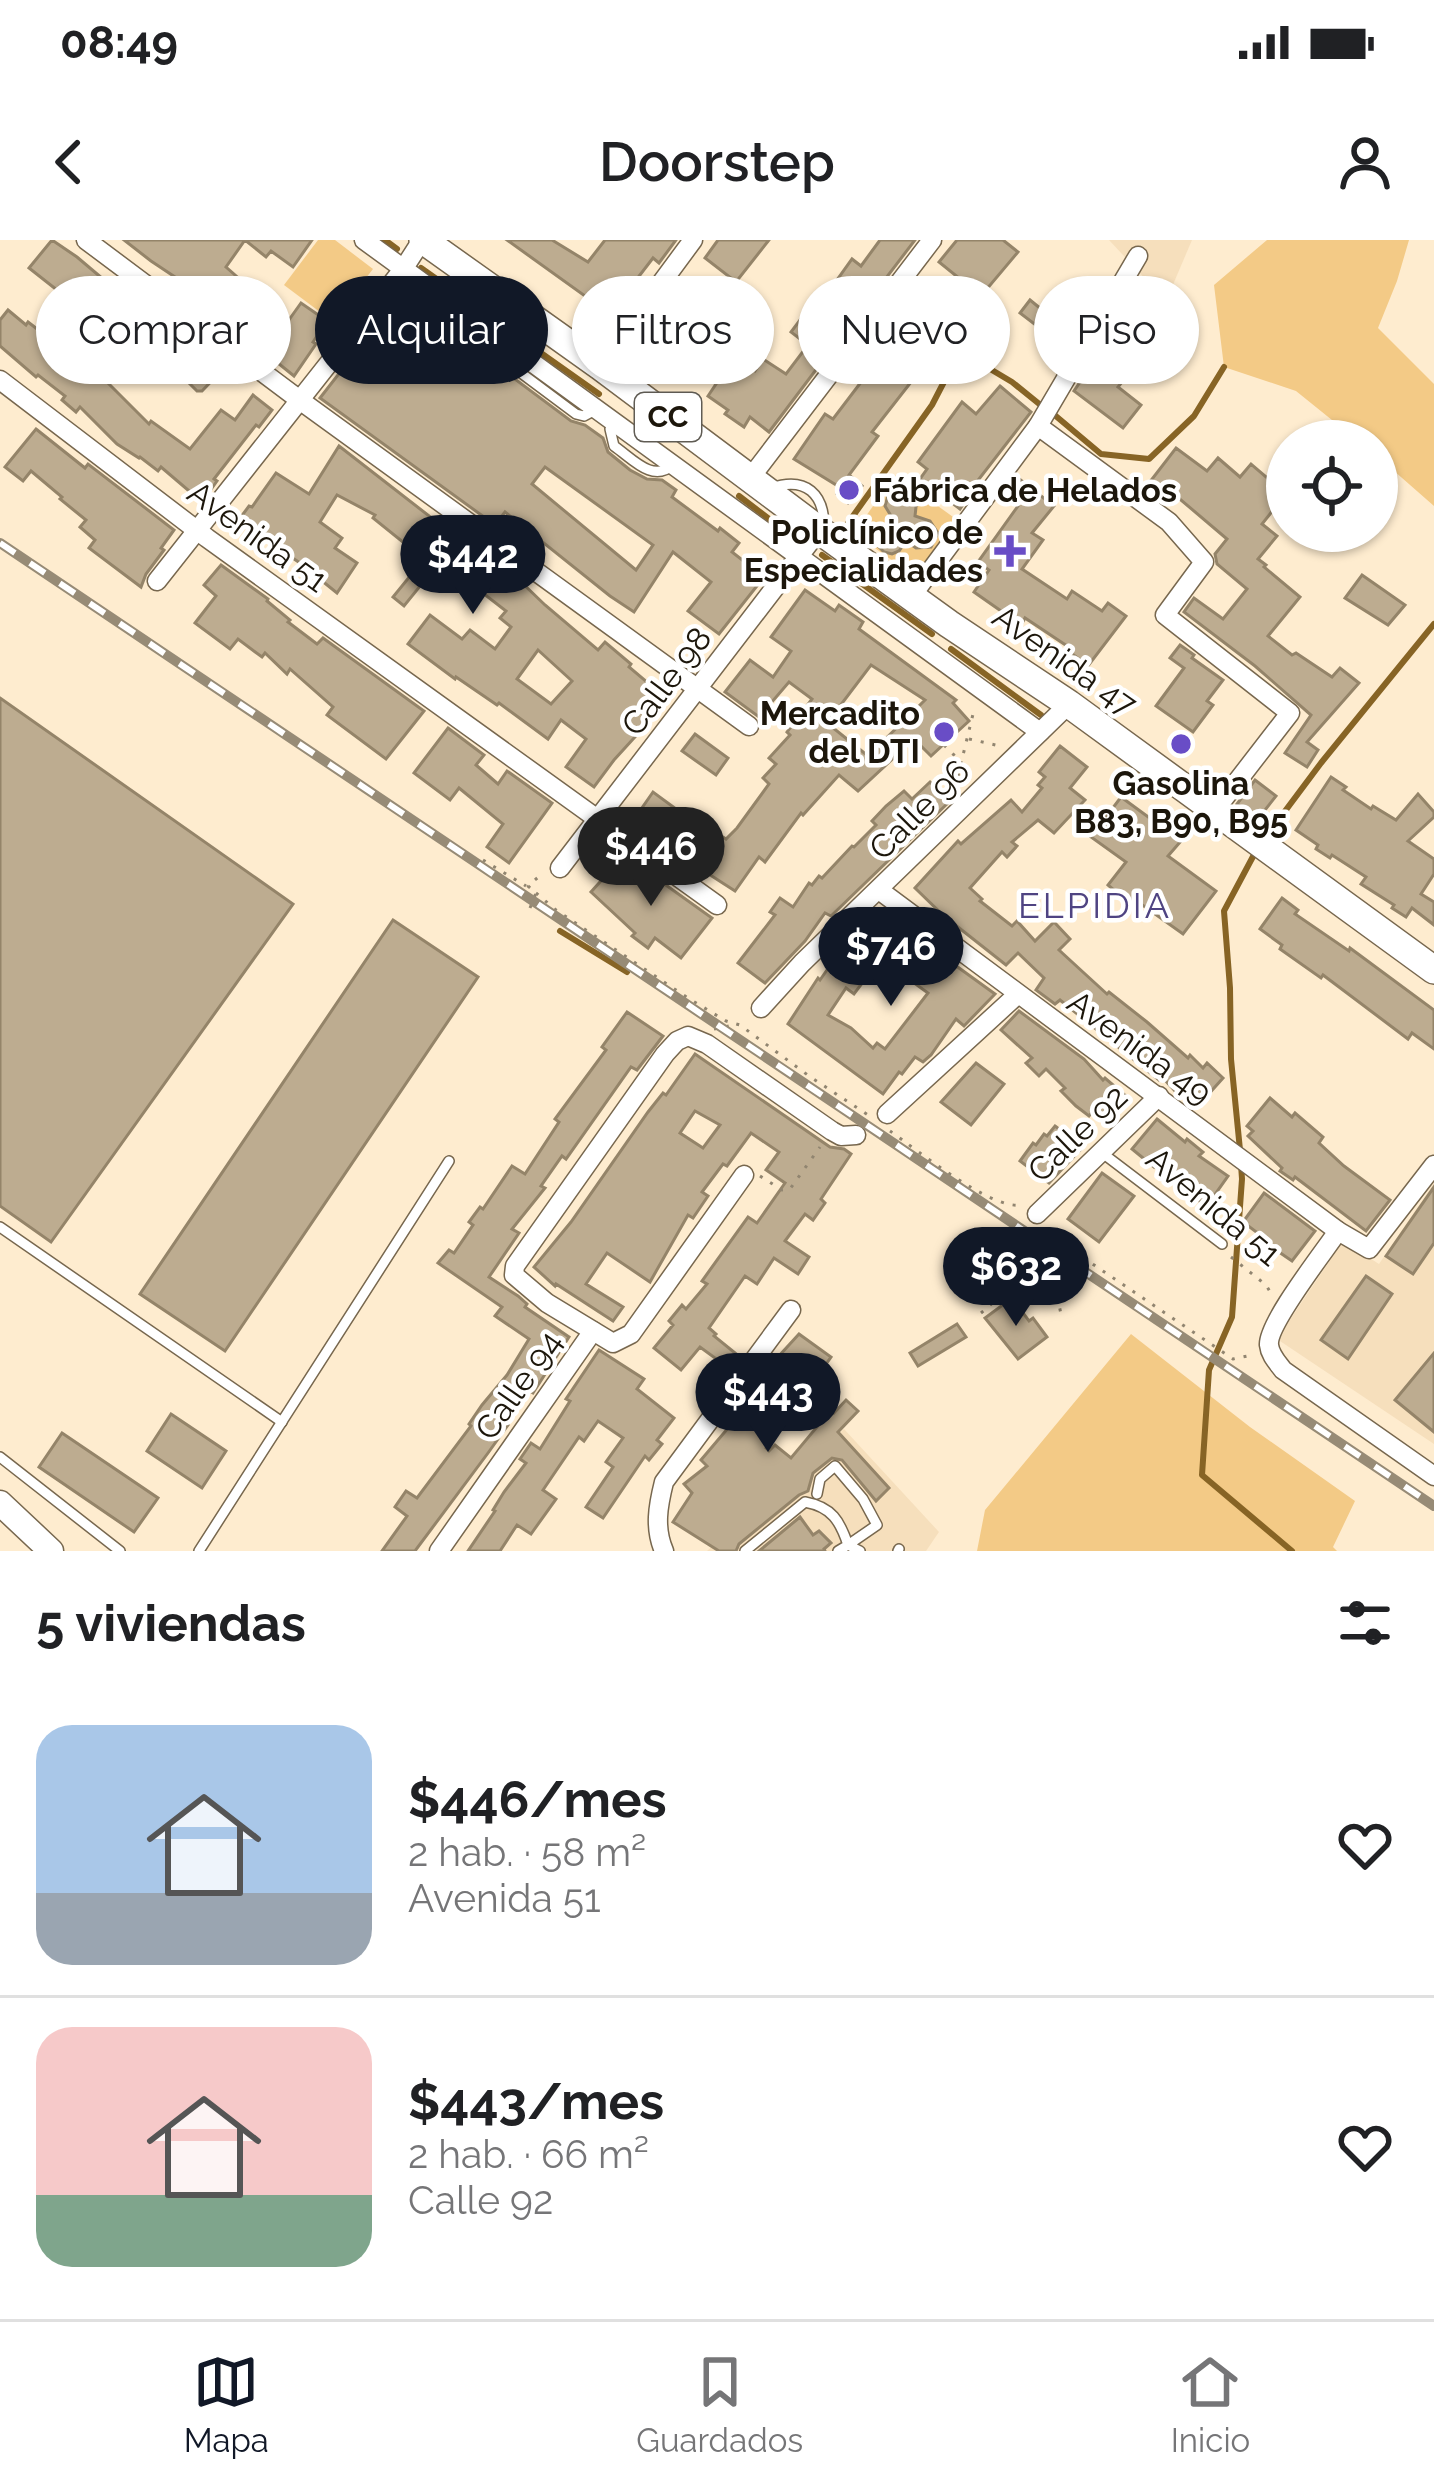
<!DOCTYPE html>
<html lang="es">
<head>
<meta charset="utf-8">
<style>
	body { margin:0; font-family:Raleway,sans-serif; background:#f2f2f2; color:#202124; height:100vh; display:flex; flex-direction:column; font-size:45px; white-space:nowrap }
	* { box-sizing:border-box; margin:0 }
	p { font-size:39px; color:#757577 }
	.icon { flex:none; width:66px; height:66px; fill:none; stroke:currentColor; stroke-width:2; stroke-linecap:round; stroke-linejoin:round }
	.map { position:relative; height:1311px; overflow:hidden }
	.details { display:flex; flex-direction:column; background:#fff; flex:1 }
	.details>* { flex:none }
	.guide { position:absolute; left:36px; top:36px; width:1362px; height:108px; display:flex; gap:24px }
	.buttons { position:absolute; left:1266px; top:180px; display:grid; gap:24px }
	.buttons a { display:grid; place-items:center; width:132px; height:132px; border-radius:50%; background:#fff; box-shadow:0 3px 9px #0004; font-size:60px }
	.price { position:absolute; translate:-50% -102px; padding:0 27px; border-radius:42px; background:#111827; color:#fff; font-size:39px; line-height:78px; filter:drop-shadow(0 3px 6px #0008) }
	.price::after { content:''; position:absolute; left:50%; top:72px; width:36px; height:27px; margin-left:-18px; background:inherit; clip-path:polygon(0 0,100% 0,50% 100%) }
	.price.selected { background:#222; color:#fff }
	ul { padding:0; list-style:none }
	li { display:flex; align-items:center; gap:36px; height:300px; padding:0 36px }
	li+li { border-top:3px solid #e0e0e0 }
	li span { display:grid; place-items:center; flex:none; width:336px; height:240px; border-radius:36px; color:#555 }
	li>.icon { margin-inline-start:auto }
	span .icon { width:144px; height:144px; fill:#fffc; stroke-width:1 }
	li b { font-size:51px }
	h2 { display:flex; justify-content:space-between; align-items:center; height:144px; padding:0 36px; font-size:51px }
	.tag { padding:0 42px; border-radius:54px; background:#fff; box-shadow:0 3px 9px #0004; font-size:42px; line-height:108px }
	.tag.selected { background:#111827; color:#fff }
	.status { display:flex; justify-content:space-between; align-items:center; height:84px; padding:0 60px; background:#fff; direction:ltr }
	.status svg { height:33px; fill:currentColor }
	header { display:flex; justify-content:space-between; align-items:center; height:156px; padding:0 36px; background:#fff; font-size:54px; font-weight:600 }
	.menu { display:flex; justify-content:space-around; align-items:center; height:168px; border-top:3px solid #e0e0e0; background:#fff; font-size:33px; color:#757577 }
	.menu a { display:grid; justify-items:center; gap:6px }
	.menu .selected { color:#111827 }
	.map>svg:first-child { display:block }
	.built { fill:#f6dfbc }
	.green { fill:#f3ca86 }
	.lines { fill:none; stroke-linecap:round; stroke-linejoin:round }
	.stream { stroke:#876425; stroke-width:6 }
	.building { fill:#bdac90; stroke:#948469; stroke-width:3; fill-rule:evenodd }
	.lane-casing { stroke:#77674e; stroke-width:12 }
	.street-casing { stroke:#77674e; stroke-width:21 }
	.secondary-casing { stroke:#77674e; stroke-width:27 }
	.primary-casing { stroke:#77674e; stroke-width:30 }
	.path { stroke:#918570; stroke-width:3; stroke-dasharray:3 9; stroke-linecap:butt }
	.lane { stroke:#fff; stroke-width:9 }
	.street { stroke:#fff; stroke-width:18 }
	.secondary { stroke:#fff; stroke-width:24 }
	.primary { stroke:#fff; stroke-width:27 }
	.rail-casing { stroke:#978b76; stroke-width:10 }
	.rail { stroke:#fff; stroke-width:6; stroke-dasharray:18; stroke-linecap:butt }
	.poi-dot { fill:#694dc6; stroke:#fff; stroke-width:4.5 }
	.labels { text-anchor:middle; stroke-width:9; stroke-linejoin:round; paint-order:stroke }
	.shield { fill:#fff; stroke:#605c54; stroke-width:3 }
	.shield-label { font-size:30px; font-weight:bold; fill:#1c160b }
	.poi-label { font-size:33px; font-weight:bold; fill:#1c160b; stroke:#fff; text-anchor:end }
	.street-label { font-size:33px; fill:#1c160b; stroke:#fff }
	.neighbourhood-label { font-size:36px; letter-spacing:3px; fill:#4f4482; stroke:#fff }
</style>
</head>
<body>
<div class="status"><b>08:49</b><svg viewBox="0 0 49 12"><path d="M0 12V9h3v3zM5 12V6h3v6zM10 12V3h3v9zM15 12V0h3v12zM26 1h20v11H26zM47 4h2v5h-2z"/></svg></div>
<header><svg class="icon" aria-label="back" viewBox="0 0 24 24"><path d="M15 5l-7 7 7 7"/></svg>Doorstep<svg class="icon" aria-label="person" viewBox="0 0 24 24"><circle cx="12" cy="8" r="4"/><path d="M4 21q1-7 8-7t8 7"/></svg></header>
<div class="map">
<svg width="1434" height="1311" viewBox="0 0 1434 1311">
	<rect width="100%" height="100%" fill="#feeccf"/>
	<g class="built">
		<path d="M1109 0H1192L1166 61Z"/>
		<path d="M1434 943V1204L1277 1099 1343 1001 1379 1024Z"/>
		<path d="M844 1189 939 1292 926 1311H707Z"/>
	</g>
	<g class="green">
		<path d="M318 0H335L373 29 332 81 284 45Z"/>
		<path d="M1267 0H1409L1397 41 1378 88 1434 144V266L1377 216V201H1358L1296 151 1224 127 1214 45Z"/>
		<path d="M895 235 960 282 918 339 854 293Z"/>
		<path d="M1131 1094 1250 1187 1355 1261 1333 1307 1337 1311H977L985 1270Z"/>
	</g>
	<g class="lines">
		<g class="stream">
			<path d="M385 0 397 9"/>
			<path d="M421 28 599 154"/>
			<path d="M1051 172 1101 214 1149 219 1194 176 1224 127"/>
			<path d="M739 256 794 298"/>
			<path d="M848 283 932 165 960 111 1012 142 1043 167"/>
			<path d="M822 315 932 394"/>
			<path d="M951 409 1041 475"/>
			<path d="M1265 598 1321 523 1434 384"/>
			<path d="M560 691 627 732"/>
			<path d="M1240 910 1231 819 1230 748 1224 671 1257 609"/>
			<path d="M1241 924 1242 939 1232 1077 1209 1130 1202 1235 1292 1311"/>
		</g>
	</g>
	<g class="building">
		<path d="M52 0 77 17 129 61 210 123 215 117 225 127 202 151H197L179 133 173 140 152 125 29 28Z"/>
		<path d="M124 0H312L293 27 271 11 266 17 245 0 226 27 243 42 240 45 265 63 262 67 286 84 301 63 327 81 313 102 316 104 294 136 263 111 276 94 266 86 250 102 221 81 226 74 202 55 151 21Z"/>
		<path d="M507 0H552L588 22 605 0H676L659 23 653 18 610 74Z"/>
		<path d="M718 0H769L736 42 705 18Z"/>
		<path d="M880 0H915L867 63 837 40 852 19 861 26Z"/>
		<path d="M957 0H1003L1018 12 981 56 939 22Z"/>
		<path d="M1069 43 1094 63 1072 92 1075 95 1066 108 1020 73 1030 60 1046 73Z"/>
		<path d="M1143 53 1176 78 1168 88 1150 75 1148 78 1167 93 1166 96 1169 98 1147 127 1139 121 1118 147 1141 165 1123 188 1074 151 1087 132 1091 134 1096 130 1116 103 1112 100 1138 66 1135 63Z"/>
		<path d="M401 54 500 124 504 131 571 181 585 185 603 198 608 212 630 230 647 239 662 240 676 250 672 257 718 291 720 288 739 303 732 312 764 337 719 394 688 371 711 342 673 312 634 372 610 356 505 272 495 285 320 158ZM545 227 653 305 636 330 532 244Z"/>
		<path d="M914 64 947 86 913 136 915 137 872 192 878 196 849 235 862 246 848 263 837 254 841 248 794 219 825 174 833 179 868 133 862 129 878 109 881 111Z"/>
		<path d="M809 68 843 94 769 192 750 177 744 187 725 174 728 170 708 156 716 144 687 123 678 136 640 109 662 80 680 93 686 85 712 103 715 98 733 111 730 115 755 131 763 119 786 134 808 105 791 92Z"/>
		<path d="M8 70 26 85 28 82 88 128 92 122 107 134 103 138 149 184 151 181 190 209 221 170 235 180 253 155 272 170 259 187 256 185 214 239 217 241 202 262 161 227 158 231 140 217 139 218 117 204 80 167 76 172 62 160 65 156 38 135 36 137 0 106V80Z"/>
		<path d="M1000 146 1031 172 972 248 974 249 960 269 920 239 927 229 918 222 962 162 976 174Z"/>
		<path d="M36 189 85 228 88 224 174 290 161 308 164 310 146 334 141 347 89 308 95 300 80 287 86 280 60 259 62 257 31 231 23 241 5 227Z"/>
		<path d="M339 206 460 300 464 296 505 330 507 327 519 336 517 338 545 365 598 410 605 402 631 424 629 427 655 449 661 442 675 453 614 520 594 547 566 527 586 499 561 480 548 499 499 463 497 465 456 437 455 439 408 404 430 375 462 399 470 390 495 409 511 387 500 378 506 371 479 350 476 354 437 325 404 366 393 357 424 319 373 278 375 275 337 255 320 282 342 298 335 308 357 323 337 353 300 323 238 281 249 266 252 267 276 233 309 254ZM538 410 572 441 551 464 517 439Z"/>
		<path d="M1176 208 1207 231 1218 218 1240 237 1251 224 1286 254 1262 284 1277 296 1258 319 1266 325 1264 327 1300 357 1268 396 1292 415 1296 413 1332 437 1340 428 1359 443 1307 502 1318 510 1307 527 1285 513 1311 475 1255 426 1184 372 1194 358 1223 379 1247 349 1217 324 1215 314 1227 299 1168 249 1164 255 1149 243Z"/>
		<path d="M1018 238 1054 266 1032 293 1043 300 1022 329 1067 359 1072 351 1102 371 1108 363 1126 376 1088 426 1071 413 1073 410 1025 378 1021 385 974 352 989 330 978 322 1018 266 1004 256Z"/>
		<path d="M899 249H918L915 276 930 281 938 293 931 307 916 308 906 301 899 311 892 314 884 312 878 306 880 294 896 284 885 266 888 256Z"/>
		<path d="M221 325 268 359 267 361 290 380 288 382 317 404 323 398 424 471 386 519 327 475 333 467 290 429 287 434 265 413 262 417 238 399 230 409 195 383 216 356 204 345Z"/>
		<path d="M1362 335 1405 365 1388 385 1345 358Z"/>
		<path d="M805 350 835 371 839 365 863 382 859 389 956 460 953 463 969 481 931 516 914 499 858 551 839 535 803 575 801 573 765 622 759 617 735 651 687 620 689 617 635 578 653 552 706 591 709 588 726 599 737 588 769 544 763 538 776 524 769 518 790 495 787 492 812 459 789 442 759 477 725 452 750 420 773 437 791 411 771 397ZM871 425 925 460 868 516 827 483Z"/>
		<path d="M1180 405 1194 415 1192 418 1223 440 1207 461 1213 465 1193 492 1156 466 1184 428 1170 418Z"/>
		<path d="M0 458 293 664 51 1002 0 966Z"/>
		<path d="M448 488 484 515 476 525 498 544 507 531 552 563 509 623 487 607 503 584 459 548 450 560 414 533Z"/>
		<path d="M695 494 728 518 716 535 682 511Z"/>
		<path d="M1060 506 1087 527 1070 548 1085 560 1054 593 1038 580 1012 602 1017 606 1007 617 1002 612 970 648 982 659 980 661 1012 686 1017 681 1035 701 1054 682 1070 699 1059 710 1084 733 1107 754 1109 752 1147 782 1188 818 1190 815 1203 828 1207 823 1223 838 1198 866 1179 849 1176 852 1162 837 1159 840 1060 760 1055 764 1036 750 1044 738 1018 713 1006 725 944 676 915 648 958 601 961 604 1011 560 1022 572 1042 548 1038 545 1045 537 1039 532Z"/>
		<path d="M1331 537 1346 547 1343 550 1371 569 1373 566 1396 580 1418 554 1434 572V577L1408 601 1434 619V634L1421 654 1434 662V685L1412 668 1406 677 1392 668 1394 665 1361 644 1366 637 1332 615 1330 618 1316 609 1318 605 1296 590Z"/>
		<path d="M1255 540 1276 556 1258 579 1237 564Z"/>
		<path d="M930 542 949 562 831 676 825 673 805 701 765 743 738 723 775 675 770 672 780 658 793 667 809 643 812 645 819 636 822 638 852 606 854 607 876 585 872 581 886 566 904 551 912 559Z"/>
		<path d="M1121 557 1181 601 1168 616 1216 651 1183 694 1134 659 1130 664 1108 645 1126 622 1091 597Z"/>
		<path d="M618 622 627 631 635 623 712 678 681 718 655 698 648 708 632 696 635 693 591 652Z"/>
		<path d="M1282 658 1298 670 1295 674 1349 711 1350 708 1434 770V809L1412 793 1408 799 1323 735 1321 738 1280 709 1282 705 1260 689Z"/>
		<path d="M393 680 478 737 225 1111 140 1054Z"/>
		<path d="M895 680 911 692 907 697 939 718 941 715 995 754 964 786 956 779 931 815 923 822 915 817 902 834 899 832 883 854 788 784 818 738 820 740 836 717 866 738 854 754 846 748 828 775 851 788 873 808 877 803 885 809 928 753 888 724 881 735 864 724Z"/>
		<path d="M1019 771 1084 819 1103 840 1105 838 1127 857 1107 882 1094 870 1089 876 1076 866 1061 851 1065 848 1046 829 1039 836 1026 823 1032 818 1001 790Z"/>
		<path d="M627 772 663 796 637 830 631 827 566 919 562 916 541 946 545 948 512 989 519 993 489 1037 518 1056 527 1064 525 1067 569 1097 533 1153 530 1151 504 1182 508 1185 488 1213 415 1311H382L407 1276 395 1267 406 1251 417 1258 471 1186 469 1184 482 1165 507 1135 529 1099 495 1076 502 1067 438 1023 449 1010 454 1013 473 985 469 982 480 967 483 969 512 926 525 934 559 882 555 879 606 810 602 807Z"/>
		<path d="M695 814 830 907 844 909 851 914 821 959 825 963 813 980 805 974 785 1001 809 1017 798 1034 774 1018 757 1044 745 1036 709 1088 716 1094 714 1096 740 1117 730 1129 700 1107 681 1130 654 1108 673 1085 669 1081 682 1065 686 1069 707 1044 702 1041 748 977 757 983 785 943 766 930 779 912 751 893 727 926 723 924 702 952 708 956 693 978 688 975 650 1042 607 1013 586 1044 623 1067 613 1081 556 1044 555 1046 534 1027 571 982 648 872 663 853 666 855ZM695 871 720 885 703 908 680 893Z"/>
		<path d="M976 823 1004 844 971 885 941 862Z"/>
		<path d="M1270 858 1292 877 1295 873 1323 897 1319 903 1344 926 1390 960 1366 991 1295 937 1293 940 1280 931 1282 928 1248 896 1253 891 1247 886Z"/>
		<path d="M1157 879 1185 902 1187 899 1203 912 1199 916 1228 936 1206 967 1157 923 1154 927 1132 909Z"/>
		<path d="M1055 886 1083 907 1049 943 1020 921 1033 903 1036 905 1044 894 1047 896Z"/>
		<path d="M1102 933 1134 956 1099 1002 1068 979Z"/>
		<path d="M1434 947V1003L1413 1034 1386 1016Z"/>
		<path d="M1264 953 1315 991 1292 1021 1257 997 1259 994 1243 982Z"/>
		<path d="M1366 1036 1392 1054 1348 1119 1321 1100Z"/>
		<path d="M1012 1058 1029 1081 1033 1078 1047 1097 1018 1119 985 1078Z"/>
		<path d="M957 1084 966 1097 918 1126 910 1113Z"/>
		<path d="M799 1094 831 1117 796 1166 767 1199 770 1201 766 1208 769 1211 775 1205 791 1218 817 1187 807 1178 824 1164 834 1173 846 1160 858 1171 838 1192 889 1248 876 1261 842 1220 832 1218 813 1233 808 1251 799 1255 739 1304 736 1311H719L673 1282 692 1253 684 1244 707 1226 701 1220 729 1187 725 1184 761 1143 757 1140Z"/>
		<path d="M599 1110 644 1139 637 1149 674 1178 657 1200 662 1204 649 1220 645 1216 603 1278 586 1267 613 1227 606 1222 623 1198 598 1181 584 1201 579 1197 543 1250 556 1259 531 1294 517 1285 500 1311H468L495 1271 493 1270 504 1252 526 1223 520 1219 531 1203 540 1209 570 1161 566 1159Z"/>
		<path d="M1434 1113V1192L1395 1160Z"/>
		<path d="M171 1174 226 1211 202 1248 147 1211Z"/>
		<path d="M62 1193 158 1258 134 1292 39 1227Z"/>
		<path d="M800 1277 813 1295 819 1291 831 1303 824 1309 825 1311H759Z"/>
	</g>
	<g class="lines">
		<g class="lane-casing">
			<g id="lane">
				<path d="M505 104 509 124 576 174 584 176 597 169"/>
				<path d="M615 182 610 189 614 206C633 219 652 243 673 225"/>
				<path d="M771 248C806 236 825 254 824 289"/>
				<path d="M1101 912 1222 1004"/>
				<path d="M0 987 282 1182"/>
				<path d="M0 1217 120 1311"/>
				<path d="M817 1254 820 1239 835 1226 863 1259 877 1285 848 1305 860 1311"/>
				<path d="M199 1311 449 921"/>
				<path d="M745 1311 805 1262C832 1267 840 1281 848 1305L838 1311"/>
				<path d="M898 1311 899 1309"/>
			</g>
		</g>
		<g class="street-casing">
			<g id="street">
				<path d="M86 0 301 161 749 486"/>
				<path d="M364 0 1040 492"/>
				<path d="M600 126 693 0"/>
				<path d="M0 140 207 298 717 665"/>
				<path d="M1038 186 1169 282 1204 322 1165 375 1290 473 1215 570"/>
				<path d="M751 237 932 0"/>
				<path d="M157 341 404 28 422 0"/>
				<path d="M911 357 1038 186 1138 16"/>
				<path d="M560 628 819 290"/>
				<path d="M879 650 1338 991 1369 1009 1434 925"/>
				<path d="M761 768 802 723 1069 464"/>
				<path d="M887 874 1017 755"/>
				<path d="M744 935 631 1094 613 1103 547 1063 514 1035 515 1026 665 814 677 801 688 796 707 804 832 891 841 896 856 895"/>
				<path d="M1037 974 1159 856"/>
				<path d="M1338 991C1324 1012 1267 1084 1269 1105 1270 1115 1277 1122 1283 1130L1434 1236"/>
				<path d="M439 1311 593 1091"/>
				<path d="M664 1311C654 1288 658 1266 664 1242L791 1070"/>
			</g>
		</g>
		<g class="secondary-casing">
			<path id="secondary" d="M0 1263 51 1311"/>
		</g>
		<g class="primary-casing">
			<path id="primary" d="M423 0 600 126 819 290 949 384 1069 464 1434 730"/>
		</g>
		<g class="path">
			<path d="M290 336 300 323"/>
			<path d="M969 499 1000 506"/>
			<path d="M944 505 961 522 968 535"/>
			<path d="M955 548 974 470"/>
			<path d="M483 620 526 646"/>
			<path d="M536 653 556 670 688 758 726 781 740 785 809 836 868 875"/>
			<path d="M530 668 536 653 528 646 543 633"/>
			<path d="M714 789 734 785"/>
			<path d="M890 891C917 910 990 969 1020 965"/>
			<path d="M760 936 782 950 790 949 820 907"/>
			<path d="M1049 991 1061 1003 1053 1037 1061 1074"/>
			<path d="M1063 1004 1233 1119 1252 1115"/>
			<path d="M1231 1017 1266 1045 1272 1055"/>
			<path d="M981 1073 1003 1054 1043 1048 1052 1039"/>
		</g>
		<use href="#lane" class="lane"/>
		<use href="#street" class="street"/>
		<use href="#secondary" class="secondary"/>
		<use href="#primary" class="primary"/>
		<g class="rail-casing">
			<path id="rail" d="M0 303 1434 1266"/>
		</g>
		<use href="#rail" class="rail"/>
	</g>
	<g class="poi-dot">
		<circle cx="849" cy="250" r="12"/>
		<path d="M1004 293h12v12h12v12h-12v12h-12v-12h-12v-12h12z"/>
		<circle cx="944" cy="492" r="12"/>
		<circle cx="1181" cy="504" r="12"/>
	</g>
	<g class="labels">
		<rect class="shield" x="635" y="153" width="66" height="48" rx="9"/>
		<g class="shield-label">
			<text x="668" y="187">CC</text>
		</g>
		<g class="poi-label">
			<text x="873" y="262" text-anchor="start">Fábrica de Helados</text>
			<text x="983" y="304">Policlínico de<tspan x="983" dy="38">Especialidades</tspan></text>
			<text x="920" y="485">Mercadito<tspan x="920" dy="38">del DTI</tspan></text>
			<text x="1181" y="555" text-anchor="middle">Gasolina<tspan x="1181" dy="38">B83, B90, B95</tspan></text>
		</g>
		<g class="street-label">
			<text transform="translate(258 296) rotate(36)" y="12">Avenida 51</text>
			<text transform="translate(1065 420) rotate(35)" y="12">Avenida 47</text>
			<text transform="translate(666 441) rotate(-53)" y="12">Calle 98</text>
			<text transform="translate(919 569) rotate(-45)" y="12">Calle 96</text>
			<text transform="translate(1140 807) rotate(36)" y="12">Avenida 49</text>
			<text transform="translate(1077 893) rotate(-44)" y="12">Calle 92</text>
			<text transform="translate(1214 966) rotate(40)" y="12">Avenida 51</text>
			<text transform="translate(518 1145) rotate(-55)" y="12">Calle 94</text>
		</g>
		<g class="neighbourhood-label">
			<text x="1095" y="678">ELPIDIA</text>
		</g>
	</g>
</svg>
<div class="buttons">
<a><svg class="icon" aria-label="locate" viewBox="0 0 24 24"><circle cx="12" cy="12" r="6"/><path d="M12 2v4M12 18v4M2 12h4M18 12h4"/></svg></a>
</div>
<b class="price" style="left:473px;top:377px">$442</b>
<b class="price selected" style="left:651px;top:669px">$446</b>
<b class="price" style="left:891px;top:769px">$746</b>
<b class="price" style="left:1016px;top:1089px">$632</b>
<b class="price" style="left:768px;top:1215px">$443</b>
<div class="guide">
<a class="tag">Comprar</a>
<a class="tag selected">Alquilar</a>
<a class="tag">Filtros</a>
<a class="tag">Nuevo</a>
<a class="tag">Piso</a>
</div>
</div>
<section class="details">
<h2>5 viviendas<svg class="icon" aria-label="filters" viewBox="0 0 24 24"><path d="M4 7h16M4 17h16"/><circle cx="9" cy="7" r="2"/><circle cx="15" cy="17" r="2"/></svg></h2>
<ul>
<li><span style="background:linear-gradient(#a9c7e8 70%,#9aa5b1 0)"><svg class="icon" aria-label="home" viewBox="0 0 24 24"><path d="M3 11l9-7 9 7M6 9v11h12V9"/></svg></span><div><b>$446/mes</b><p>2 hab. · 58 m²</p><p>Avenida 51</p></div><svg class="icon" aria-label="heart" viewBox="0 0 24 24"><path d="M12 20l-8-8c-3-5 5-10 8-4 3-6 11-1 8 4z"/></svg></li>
<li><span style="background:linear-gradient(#f6c9c9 70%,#7fa58c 0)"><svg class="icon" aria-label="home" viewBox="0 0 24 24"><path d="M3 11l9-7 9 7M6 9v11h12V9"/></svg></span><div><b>$443/mes</b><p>2 hab. · 66 m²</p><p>Calle 92</p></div><svg class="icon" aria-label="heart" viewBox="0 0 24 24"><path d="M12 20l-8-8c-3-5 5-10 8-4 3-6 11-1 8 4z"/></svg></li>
</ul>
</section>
<nav class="menu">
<a class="selected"><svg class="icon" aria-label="map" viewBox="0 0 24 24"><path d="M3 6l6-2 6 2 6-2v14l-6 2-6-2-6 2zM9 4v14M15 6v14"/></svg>Mapa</a>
<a><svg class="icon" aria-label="saved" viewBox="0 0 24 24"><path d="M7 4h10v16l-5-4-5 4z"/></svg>Guardados</a>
<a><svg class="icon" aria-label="home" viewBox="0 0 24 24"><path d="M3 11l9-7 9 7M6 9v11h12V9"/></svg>Inicio</a>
</nav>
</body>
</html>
